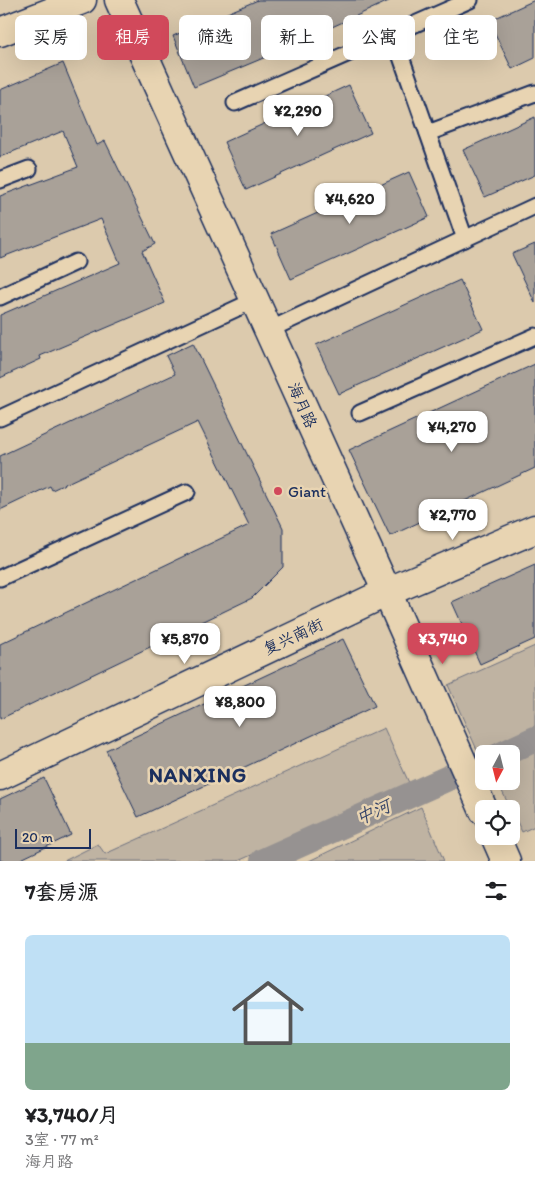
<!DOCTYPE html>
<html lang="zh">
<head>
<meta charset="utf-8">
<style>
	body { margin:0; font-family:Itim,"LXGW WenKai TC",sans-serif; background:#f6f6f6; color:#202124; height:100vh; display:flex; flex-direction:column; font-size:19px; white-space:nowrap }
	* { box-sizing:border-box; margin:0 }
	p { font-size:16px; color:#757577 }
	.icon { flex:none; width:28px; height:28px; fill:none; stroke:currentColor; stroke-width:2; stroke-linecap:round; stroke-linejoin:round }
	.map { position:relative; height:861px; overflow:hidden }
	.sheet { display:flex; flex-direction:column; background:#fff; flex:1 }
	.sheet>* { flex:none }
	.hud { position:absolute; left:15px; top:15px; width:505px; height:45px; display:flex; gap:10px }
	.needle { width:32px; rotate:187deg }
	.tools { position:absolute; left:475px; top:745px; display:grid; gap:10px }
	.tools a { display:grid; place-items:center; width:45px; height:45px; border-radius:8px; background:#fff; box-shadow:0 5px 20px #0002; font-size:25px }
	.scale { position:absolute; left:15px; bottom:12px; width:76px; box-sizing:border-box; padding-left:5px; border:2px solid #1b2f5e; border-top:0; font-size:14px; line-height:18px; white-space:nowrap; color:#1b2f5e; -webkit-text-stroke:4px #e8d4b2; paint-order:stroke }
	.price { position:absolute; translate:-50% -42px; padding:0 11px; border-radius:10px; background:#fff; color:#222; font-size:16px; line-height:32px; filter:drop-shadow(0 1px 2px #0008) }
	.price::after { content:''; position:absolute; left:50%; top:30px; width:15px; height:11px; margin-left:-8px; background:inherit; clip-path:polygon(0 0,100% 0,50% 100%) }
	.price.selected { background:#d1495b; color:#fff }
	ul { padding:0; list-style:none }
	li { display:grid; align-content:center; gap:10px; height:265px; padding:0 25px }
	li+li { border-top:1px solid #e0e0e0 }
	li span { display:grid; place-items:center; height:155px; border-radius:8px; color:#555 }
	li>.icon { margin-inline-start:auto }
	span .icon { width:90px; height:90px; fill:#fffc; stroke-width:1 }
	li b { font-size:21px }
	h2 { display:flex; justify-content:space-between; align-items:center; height:60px; padding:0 25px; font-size:21px }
	.pill { padding:0 18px; border-radius:8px; background:#fff; box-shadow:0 5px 20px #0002; font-size:18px; line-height:45px }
	.pill.selected { background:#d1495b; color:#fff }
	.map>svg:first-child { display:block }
	.green { fill:#bfb3a2; stroke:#6d7180 }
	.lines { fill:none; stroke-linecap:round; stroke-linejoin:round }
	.canal { stroke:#969291; stroke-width:26 }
	.building { fill:#a9a198; stroke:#1b2f5e }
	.lane-casing { stroke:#1b2f5e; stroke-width:19 }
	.secondary-casing { stroke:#1b2f5e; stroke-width:31 }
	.primary-casing { stroke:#1b2f5e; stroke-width:31 }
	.lane { stroke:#e8d4b2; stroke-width:15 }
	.secondary { stroke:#e8d4b2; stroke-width:28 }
	.primary { stroke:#e8d4b2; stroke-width:28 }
	.poi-dot { fill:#d1495b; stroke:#e8d4b2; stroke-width:2 }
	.labels { text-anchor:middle; stroke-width:5; stroke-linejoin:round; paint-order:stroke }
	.street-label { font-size:16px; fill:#1b2f5e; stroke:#e8d4b2 }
	.poi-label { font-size:16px; fill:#1b2f5e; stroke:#e8d4b2; text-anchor:start }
	.water-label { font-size:18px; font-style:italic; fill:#344368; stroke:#e8d4b2 }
	.district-label { font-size:21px; font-weight:bold; letter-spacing:1px; fill:#1b2f5e; stroke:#e8d4b2 }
</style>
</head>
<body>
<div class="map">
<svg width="535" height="861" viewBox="0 0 535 861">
	<rect width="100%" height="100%" fill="#dccaad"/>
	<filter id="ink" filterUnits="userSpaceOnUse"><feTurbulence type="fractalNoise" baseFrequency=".02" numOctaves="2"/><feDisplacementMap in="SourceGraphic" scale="10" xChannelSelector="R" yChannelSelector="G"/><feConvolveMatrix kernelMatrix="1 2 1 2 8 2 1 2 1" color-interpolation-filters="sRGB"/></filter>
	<g filter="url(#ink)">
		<g class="green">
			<path d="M535 646V726L478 752 448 685Z"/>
			<path d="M384 728 410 785 238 861H64L98 844 105 854Z"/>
			<path d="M535 749V826L522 832 497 781H511V760Z"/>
			<path d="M421 807 444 861H309Z"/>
		</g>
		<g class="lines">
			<g class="canal">
				<path d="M503 754 535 739"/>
				<path d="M263 861 484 762"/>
			</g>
		</g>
		<g class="building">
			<path d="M258 0H391L273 54 194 87 173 36Z"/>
			<path d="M535 0V58L512 69 489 21Z"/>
			<path d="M63 63 97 145 105 141 155 244 142 251 165 303 40 356 41 359 0 378V315L120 263 101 219 0 258V196L78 167 63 131 0 157V90Z"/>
			<path d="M349 85 371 133 246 190 224 142Z"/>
			<path d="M535 117V175L485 197 463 150Z"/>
			<path d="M409 172 429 217 291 279 271 234Z"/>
			<path d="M535 244V303L512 254Z"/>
			<path d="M460 280 483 329 339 394 316 345Z"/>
			<path d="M193 343 283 528V567L252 598 0 719V644L249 525 198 422 52 490 50 486 0 510V456L175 374 166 356Z"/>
			<path d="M535 364V468L390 536 349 450Z"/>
			<path d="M535 565V639L480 664 452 602Z"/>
			<path d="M343 639 375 706 138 817 106 750Z"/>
			<path d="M44 778 71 835 17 861H0V799Z"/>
		</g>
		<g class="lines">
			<g class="lane-casing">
				<g id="lane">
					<path d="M393 34 465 239"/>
					<path d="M235 103 470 0"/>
					<path d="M428 133 535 93"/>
					<path d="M0 180 29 169"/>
					<path d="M0 297 76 262"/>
					<path d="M269 330 535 206"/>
					<path d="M360 413 535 336"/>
					<path d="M0 418 255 300"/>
					<path d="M0 578 187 492"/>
				</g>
			</g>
			<g class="secondary-casing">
				<g id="secondary">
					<path d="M119 0 387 592 484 811"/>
					<path d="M0 776 387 592 535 529"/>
					<path d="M495 836 506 861"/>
				</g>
			</g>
			<g class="primary-casing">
				<path id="primary" d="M0 32 82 0"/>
			</g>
			<use href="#lane" class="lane"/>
			<use href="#secondary" class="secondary"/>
			<use href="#primary" class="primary"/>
		</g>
	</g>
	<circle class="poi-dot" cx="278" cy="491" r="5"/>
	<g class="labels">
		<g class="street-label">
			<text transform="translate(303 405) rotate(66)" y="6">海月路</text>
			<text transform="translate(293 636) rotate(-25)" y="6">复兴南街</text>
		</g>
		<g class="poi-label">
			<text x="288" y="497">Giant</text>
		</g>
		<g class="water-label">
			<text transform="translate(373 812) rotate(-24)" y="6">中河</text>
		</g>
		<g class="district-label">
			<text x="198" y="782">NANXING</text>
		</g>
	</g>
</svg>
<div class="tools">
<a><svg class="needle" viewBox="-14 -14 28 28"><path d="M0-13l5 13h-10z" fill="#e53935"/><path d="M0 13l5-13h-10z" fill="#757577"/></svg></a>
<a><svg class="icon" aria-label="locate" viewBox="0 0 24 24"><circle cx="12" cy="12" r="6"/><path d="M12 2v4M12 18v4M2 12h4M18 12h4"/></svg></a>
</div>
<div class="scale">20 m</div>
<b class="price" style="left:298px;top:137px">¥2,290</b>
<b class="price" style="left:350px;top:225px">¥4,620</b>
<b class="price" style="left:452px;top:453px">¥4,270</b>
<b class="price" style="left:453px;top:541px">¥2,770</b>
<b class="price" style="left:185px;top:665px">¥5,870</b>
<b class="price selected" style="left:443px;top:665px">¥3,740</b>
<b class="price" style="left:240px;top:728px">¥8,800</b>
<div class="hud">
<a class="pill">买房</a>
<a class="pill selected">租房</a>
<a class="pill">筛选</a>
<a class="pill">新上</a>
<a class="pill">公寓</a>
<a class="pill">住宅</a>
</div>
</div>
<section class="sheet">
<h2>7套房源<svg class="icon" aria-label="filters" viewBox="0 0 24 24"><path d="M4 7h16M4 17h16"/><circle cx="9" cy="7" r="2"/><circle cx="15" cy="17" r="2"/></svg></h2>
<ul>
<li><span style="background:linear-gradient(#bfe0f5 70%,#7fa58c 0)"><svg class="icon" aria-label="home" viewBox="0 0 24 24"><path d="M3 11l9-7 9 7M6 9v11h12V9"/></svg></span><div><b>¥3,740/月</b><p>3室 · 77 m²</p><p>海月路</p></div></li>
</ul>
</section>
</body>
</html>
